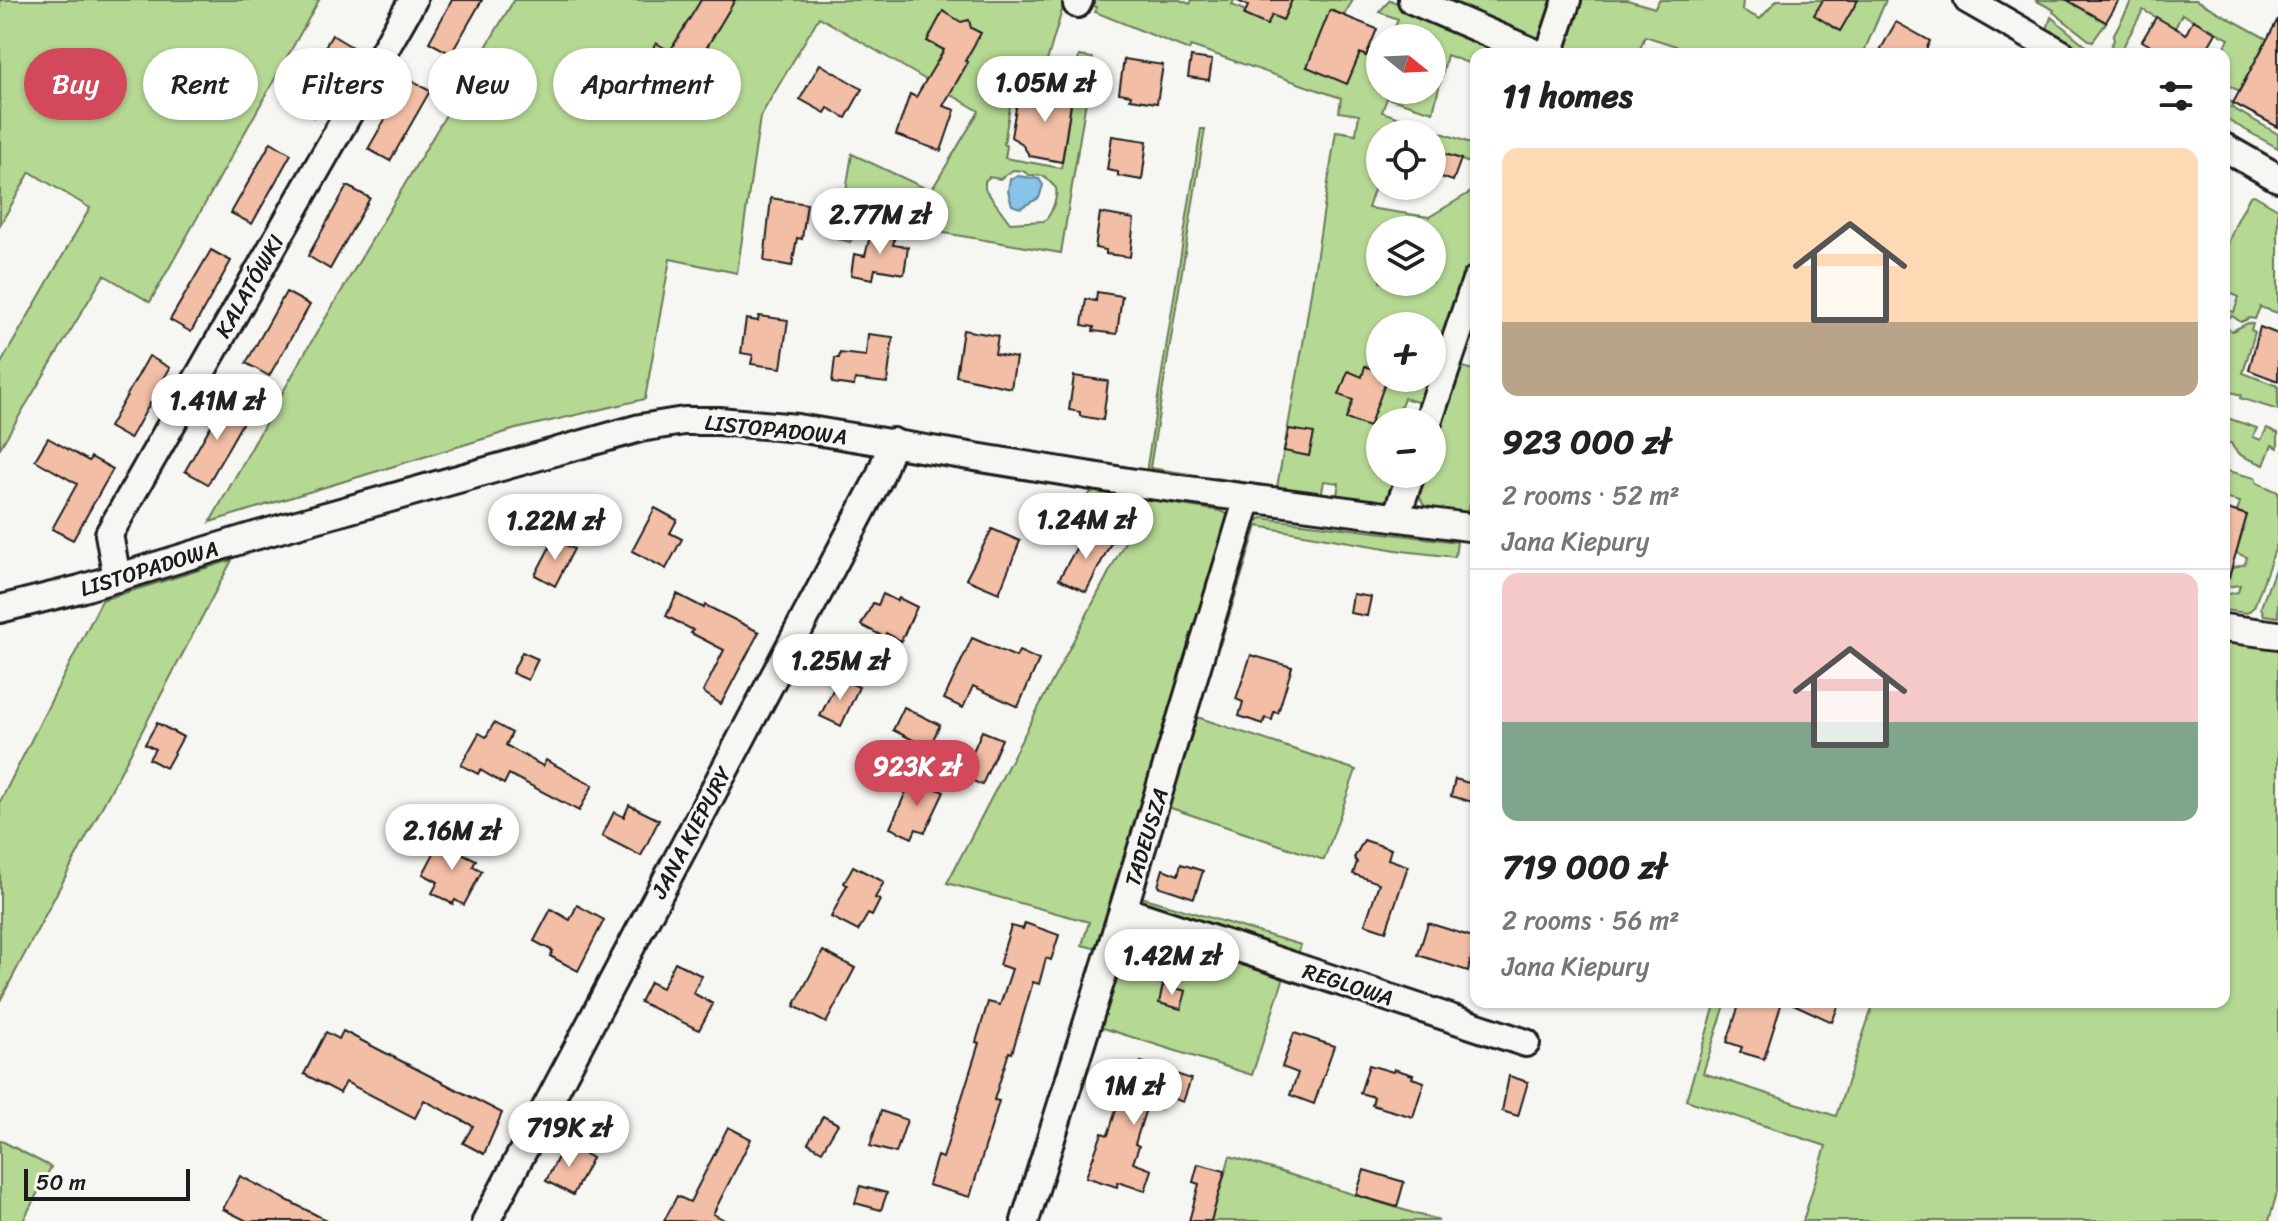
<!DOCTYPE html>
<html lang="en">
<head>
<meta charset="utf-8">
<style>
	body { margin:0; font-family:Sriracha,sans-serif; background:#f6f6f6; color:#222; height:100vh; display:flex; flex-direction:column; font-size:30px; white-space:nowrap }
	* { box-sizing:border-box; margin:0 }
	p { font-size:26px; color:#767676 }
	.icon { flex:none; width:44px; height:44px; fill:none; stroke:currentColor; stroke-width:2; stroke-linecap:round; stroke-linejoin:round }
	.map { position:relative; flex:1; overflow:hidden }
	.panel { position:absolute; left:1470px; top:48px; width:760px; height:960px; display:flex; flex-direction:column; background:#fff; border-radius:16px; box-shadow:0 2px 6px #0004 }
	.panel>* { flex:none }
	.hud { position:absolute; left:24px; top:48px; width:760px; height:72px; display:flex; gap:16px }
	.needle { width:52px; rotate:108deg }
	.buttons { position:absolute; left:1366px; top:24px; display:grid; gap:16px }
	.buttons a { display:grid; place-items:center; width:80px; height:80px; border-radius:50%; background:#fff; box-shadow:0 2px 6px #0004; font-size:40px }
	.scale { position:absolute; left:24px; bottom:20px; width:166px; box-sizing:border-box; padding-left:8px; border:4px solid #1c1c1c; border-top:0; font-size:22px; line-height:28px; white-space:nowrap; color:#1c1c1c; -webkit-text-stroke:6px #f6f6f2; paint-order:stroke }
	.price { position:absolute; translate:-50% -68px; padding:0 18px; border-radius:28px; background:#fff; color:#222; font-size:26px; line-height:52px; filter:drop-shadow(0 2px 4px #0008) }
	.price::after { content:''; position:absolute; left:50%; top:48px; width:24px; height:18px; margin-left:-12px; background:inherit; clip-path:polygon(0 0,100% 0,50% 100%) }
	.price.on { background:#d1495b; color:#fff }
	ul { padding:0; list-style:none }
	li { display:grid; align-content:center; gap:16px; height:424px; padding:0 32px }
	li+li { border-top:2px solid #e0e0e0 }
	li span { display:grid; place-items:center; height:248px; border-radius:16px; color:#555 }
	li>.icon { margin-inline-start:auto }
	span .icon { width:144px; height:144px; fill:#fffc; stroke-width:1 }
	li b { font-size:34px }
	h2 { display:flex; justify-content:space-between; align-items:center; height:96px; padding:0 32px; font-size:34px }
	.chip { padding:0 28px; border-radius:36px; background:#fff; box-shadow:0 2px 6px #0004; font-size:28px; line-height:72px }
	.chip.on { background:#d1495b; color:#fff }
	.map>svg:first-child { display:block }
	.green { fill:#b5d893; stroke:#687a58; stroke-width:2; fill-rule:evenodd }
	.water { fill:#88c4e8; stroke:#5d8196; stroke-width:2 }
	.building { fill:#f3bea6; stroke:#1c1c1c; stroke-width:2 }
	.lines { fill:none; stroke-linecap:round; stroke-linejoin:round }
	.minor-casing { stroke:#1c1c1c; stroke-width:32 }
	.minor { stroke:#f6f6f2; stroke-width:26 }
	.labels { text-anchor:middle; stroke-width:6; stroke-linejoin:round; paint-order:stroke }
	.street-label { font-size:22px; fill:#1c1c1c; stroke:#f6f6f2 }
</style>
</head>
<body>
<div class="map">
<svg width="2278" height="1221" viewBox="0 0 2278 1221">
	<rect width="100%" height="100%" fill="#f6f6f2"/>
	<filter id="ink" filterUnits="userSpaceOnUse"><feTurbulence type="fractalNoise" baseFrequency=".0125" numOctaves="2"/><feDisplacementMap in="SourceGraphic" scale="16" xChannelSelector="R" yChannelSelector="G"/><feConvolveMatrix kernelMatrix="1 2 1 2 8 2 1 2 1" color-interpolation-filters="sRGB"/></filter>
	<g filter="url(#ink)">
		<g class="green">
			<path d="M0 0H319L150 302 104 275 0 448V365L90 208 30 172 0 225Z"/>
			<path d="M514 0H1065L1042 78 1035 76 1028 86 1023 87 1020 84 1013 87 1004 144 1007 146 1005 158 1061 168 1079 56 1093 58 1061 253 868 220 865 231 855 233 850 242 838 239 852 154 931 191 979 111 819 17 760 117 737 273 670 259 645 399 516 429 210 522 306 351ZM1013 170 1023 171 1029 175 1044 176 1056 188C1058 197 1051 216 1044 221L1010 223 985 189V181L989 177 1000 179Z"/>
			<path d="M1086 0H1180L1190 4 1192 0H1234L1232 5 1246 11 1244 15 1267 25 1272 15 1283 20 1292 0H1353L1344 15 1330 10 1307 67 1360 53 1366 56 1368 53 1380 57V90H1432V38H1391L1398 19 1379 12 1390 0 1518 54H1476V66L1447 55 1433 112 1387 98 1382 112 1476 145V165L1432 150V134H1380V172L1368 208 1429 217 1476 189V250L1427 399 1420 403 1404 398 1395 422H1380V474H1402L1392 499 1384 504 1336 501 1339 483 1324 481 1321 497 1214 485 1216 478 1277 487 1303 344 1336 131 1356 134 1359 115 1339 112 1341 98 1191 46 1189 50 1095 12 1096 7 1085 3ZM1380 230H1432V282H1380ZM1380 326H1432V378H1380Z"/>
			<path d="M1425 0H1559L1548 37 1536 46Z"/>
			<path d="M1576 0H1627L1655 8 1659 0H1743L1742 10 1760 19 1777 0H1886L1863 54H1674L1676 46 1645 36 1638 54H1560Z"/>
			<path d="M2035 0H2077L2075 5 2106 23 2093 41 2089 40 2053 12 2054 10Z"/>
			<path d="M2132 0H2196L2267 39 2239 91 2224 83V54H2221L2229 39 2182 14 2175 28 2143 10 2122 49 2117 54 2108 52 2114 40 2113 36Z"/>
			<path d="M2051 17 2091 50 2090 54H2083L2046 33Z"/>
			<path d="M2224 98 2233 103 2231 107 2278 134V148L2224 118Z"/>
			<path d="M1201 129H1205L1150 468 1197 475 1195 480 1147 472V466Z"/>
			<path d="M2254 195 2278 209V313L2260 307 2255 319 2250 318 2241 322 2232 316 2224 320V309L2234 312 2239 297 2228 292 2224 303V254L2236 223 2250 196Z"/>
			<path d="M2248 323 2253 324 2251 330 2255 332 2243 373 2278 386V410L2240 398 2241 395 2224 390V326L2232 331Z"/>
			<path d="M1457 365 1476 371C1476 403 1484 494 1464 515L1430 513C1418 500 1417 490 1421 474H1432V438Z"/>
			<path d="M2224 417 2257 428 2253 437 2261 440 2267 428 2278 433V448L2272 445 2264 465C2250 458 2238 459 2231 443H2224Z"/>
			<path d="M2224 470 2255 478 2257 483 2278 492V541L2254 607 2247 613 2224 610V595L2238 592 2240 585 2225 587 2232 568 2245 564 2247 557 2236 553 2247 515 2237 512 2240 502 2224 498Z"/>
			<path d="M1092 491 1220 511 1227 514 1228 519 1104 937 1093 948 1082 945 1089 922 947 883 1142 509 1087 497Z"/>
			<path d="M1261 518 1457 542 1455 557 1402 551 1257 526 1220 645H1213L1252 526Z"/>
			<path d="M232 560 0 1001V802L102 600Z"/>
			<path d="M2278 561V617L2264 615 2261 607Z"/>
			<path d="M2224 640 2278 647V1189L2269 1221H1803L1826 1146 1686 1100 1716 1002H1726L1703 1073 1836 1116 1874 1002H2224Z"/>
			<path d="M1197 717 1356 770 1324 860 1168 807 1163 803 1190 718Z"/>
			<path d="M1141 897 1301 945 1295 963 1140 905Z"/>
			<path d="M1152 935 1284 977 1252 1075 1100 1027 1130 936Z"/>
			<path d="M0 1140 51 1167 23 1221H0Z"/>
			<path d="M1230 1156 1439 1221H1211Z"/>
		</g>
		<path class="water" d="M1018 176 1039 179 1043 185 1039 198 1020 208 1012 205 1008 191 1010 179Z"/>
		<g class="building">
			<path d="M452 0H482L451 54 429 42Z"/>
			<path d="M701 0H735L707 47 717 53 704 76 697 71 682 96 663 85 669 76 645 63 656 43 670 51Z"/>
			<path d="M1236 0H1292L1283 20 1272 15 1267 25 1244 15 1248 6Z"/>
			<path d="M1823 0H1858L1840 31 1814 15Z"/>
			<path d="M2067 0H2119L2106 22Z"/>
			<path d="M1330 10 1377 29 1366 56 1360 53 1347 84 1307 67Z"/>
			<path d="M943 11 961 22 969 20 971 28 981 33 965 61 968 62 943 106 955 110 941 151 896 135 910 94 916 97 944 50 927 41Z"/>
			<path d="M2156 17 2186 34 2193 20 2216 33 2204 54H2165L2142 41Z"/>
			<path d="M2278 19V127L2233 103Z"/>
			<path d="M1896 22 1930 41 1924 54H1878Z"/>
			<path d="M332 35 352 47 313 117 292 105Z"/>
			<path d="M1191 57 1212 60 1209 80 1188 77Z"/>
			<path d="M1124 59 1163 65 1157 103 1130 99 1131 95 1119 93Z"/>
			<path d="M820 64 862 89 846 118 828 108 825 113 800 99Z"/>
			<path d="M408 79 430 91 390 161 368 149Z"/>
			<path d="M1052 81 1074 84 1062 162 1030 156 1021 143 1011 137 1017 102 1048 107Z"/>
			<path d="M1112 136 1147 141 1142 180 1118 176V172L1107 170Z"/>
			<path d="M271 142 291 154 252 224 231 213Z"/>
			<path d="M1432 150 1461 159 1453 181 1432 174Z"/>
			<path d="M347 186 370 198 330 269 308 256Z"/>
			<path d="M771 198 807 204 802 239 797 238 792 266 764 261Z"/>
			<path d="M1100 213 1134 219 1130 257 1106 254V250L1095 248Z"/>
			<path d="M872 228 896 231 893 245 908 247 904 274 875 269 873 279 851 275 854 254 865 256Z"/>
			<path d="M211 250 231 261 191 332 170 320Z"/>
			<path d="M286 292 310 305 269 376 246 363Z"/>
			<path d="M1097 292 1122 296 1117 334 1093 331 1094 327 1082 325 1086 299 1096 301Z"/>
			<path d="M759 316 788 320 781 368 751 364 753 355 741 353 746 319 758 321Z"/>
			<path d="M2260 327 2278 334V381L2249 370Z"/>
			<path d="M963 330 998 336 995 354 1016 358 1011 388 956 376Z"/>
			<path d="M868 334 893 337 887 383 855 379 854 386 832 383 835 358H839L840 353 866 356Z"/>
			<path d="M149 356 170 368 130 439 109 427Z"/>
			<path d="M1365 366 1380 372V378H1387L1369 427 1346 419 1353 400 1339 395 1348 371 1362 377Z"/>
			<path d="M1074 376 1108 381 1103 420 1080 416V412L1069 410Z"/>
			<path d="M226 399 248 413 208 484 185 471Z"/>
			<path d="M1289 429 1314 433 1309 456 1284 451Z"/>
			<path d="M48 438 89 461 91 457 113 469 73 540 52 529 77 484 35 460Z"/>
			<path d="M655 508 677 520 670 533 682 539 666 569 632 551Z"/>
			<path d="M2224 508 2247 515 2229 577 2224 576Z"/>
			<path d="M992 529 1020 541 999 593 966 579Z"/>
			<path d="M1094 529 1113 539 1086 592 1059 579 1079 543 1086 546Z"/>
			<path d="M554 539 574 549 555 586 535 575Z"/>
			<path d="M677 594 704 608 705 605 759 632 721 704 703 692 724 650 691 633 693 630 666 616Z"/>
			<path d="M883 594 897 601 899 598 917 607 901 641 886 633 884 637 861 625 873 603 878 605Z"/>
			<path d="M1353 594 1371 597 1367 616 1350 613Z"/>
			<path d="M972 638 1016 657 1019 651 1039 660 1018 707 973 686 963 708 944 699Z"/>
			<path d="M522 652 538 659 528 680 512 673Z"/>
			<path d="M1251 655 1292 667 1278 713 1274 712 1272 720 1265 718 1263 724 1239 716 1243 702 1236 699Z"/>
			<path d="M839 678 859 687 841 726 820 716Z"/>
			<path d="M904 707 940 725 929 748 893 730Z"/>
			<path d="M157 723 183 737 166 768 149 759 155 749 145 744Z"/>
			<path d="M494 723 512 733 506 745 543 766 546 760 593 785 579 811 509 774 504 784 480 770 478 774 461 765 479 733 486 737Z"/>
			<path d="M982 731 1002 739 982 785 962 776Z"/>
			<path d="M912 778 944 792 925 832 916 829 912 838 890 828Z"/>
			<path d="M1455 779 1476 785V803L1451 796Z"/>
			<path d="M629 805 659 820 641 856 602 836 614 812 624 817Z"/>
			<path d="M443 836 465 847 462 853 476 860 473 866 482 871 464 905 455 900 453 904 432 893 438 882 423 874Z"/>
			<path d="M1364 840 1391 849 1388 859 1408 866 1386 931 1365 924 1379 883 1353 874 1357 862 1354 858Z"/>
			<path d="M1181 864 1203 871 1194 898 1158 886 1163 869 1178 875Z"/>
			<path d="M853 866 884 882 875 898 880 900 872 916 868 914 858 931 831 917 847 885 844 883Z"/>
			<path d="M577 905 604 920 578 971 550 956 553 951 534 941 551 909 570 920Z"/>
			<path d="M1025 923 1059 935 1051 960 1046 958 1039 984 1033 982 1012 1053 1009 1052 994 1100 999 1101 970 1197 928 1185 937 1156 943 1158 979 1043 976 1042 988 1002 1000 1005 1012 969 999 965 1011 926 1023 929Z"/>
			<path d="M1428 923 1476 938 1468 971 1418 955Z"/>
			<path d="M823 951 855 968 826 1023 794 1006Z"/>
			<path d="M675 962 702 976 693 993 713 1004 699 1030 640 1002 650 982 662 988Z"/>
			<path d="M1163 985 1186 991 1181 1009 1159 1003Z"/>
			<path d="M1740 1002H1782L1764 1059 1740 1052 1742 1047 1727 1042Z"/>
			<path d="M1789 1002H1840L1832 1022Z"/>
			<path d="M343 1031 502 1113 484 1154 463 1143 473 1126 424 1100 415 1118 346 1082 340 1093 304 1074 326 1032 339 1039Z"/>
			<path d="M1294 1033 1334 1046 1314 1104 1290 1095 1298 1073 1282 1067Z"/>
			<path d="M1141 1062 1191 1079 1183 1102 1167 1096 1160 1109 1147 1105 1135 1144 1139 1146 1133 1163 1152 1170 1145 1191 1118 1182 1117 1187 1086 1177 1102 1133 1108 1135 1124 1085 1132 1087Z"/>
			<path d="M1369 1065 1393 1072 1394 1069 1413 1075 1412 1078 1424 1082 1413 1117 1372 1105 1374 1097 1360 1093Z"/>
			<path d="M1509 1076 1528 1082 1518 1116 1502 1111Z"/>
			<path d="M881 1111 907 1120 896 1153 870 1146Z"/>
			<path d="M823 1116 838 1124 822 1151 808 1143Z"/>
			<path d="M728 1127 751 1139 713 1214 726 1221H664L677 1196 690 1202Z"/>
			<path d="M565 1143 592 1158 573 1195 546 1181Z"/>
			<path d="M1198 1164 1225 1171 1211 1221H1189L1199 1184 1193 1182Z"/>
			<path d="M1364 1170 1404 1182 1397 1207 1356 1195Z"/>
			<path d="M240 1176 328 1221H247L223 1209Z"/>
			<path d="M860 1186 887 1193 881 1210 855 1203Z"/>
		</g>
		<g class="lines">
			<g class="minor-casing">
				<g id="minor">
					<path d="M1412 0 1538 54"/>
					<path d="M1968 0 2062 54"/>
					<path d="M1077 4 1079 0"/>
					<path d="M1549 54 1567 0"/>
					<path d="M2224 147 2278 178"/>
					<path d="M1428 422 1476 280"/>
					<path d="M1396 517 1411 474"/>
					<path d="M117 578 109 534 413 0"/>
					<path d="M0 609 80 589 251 537 640 428 684 421H719L797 428 1135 483 1476 528"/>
					<path d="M2224 628 2278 635"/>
					<path d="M1123 910 1526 1043"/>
					<path d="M486 1221 879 478 893 442"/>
					<path d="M1025 1221 1123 910 1248 498"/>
				</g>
			</g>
			<use href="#minor" class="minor"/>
		</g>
	</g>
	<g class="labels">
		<g class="street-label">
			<text transform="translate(249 286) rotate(-60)" y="8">KALATÓWKI</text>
			<text transform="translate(776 429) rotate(6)" y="8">LISTOPADOWA</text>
			<text transform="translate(149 568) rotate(-17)" y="8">LISTOPADOWA</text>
			<text transform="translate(691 832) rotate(-62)" y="8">JANA KIEPURY</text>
			<text transform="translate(1146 837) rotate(-73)" y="8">TADEUSZA</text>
			<text transform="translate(1348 984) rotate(18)" y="8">REGLOWA</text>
		</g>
	</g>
</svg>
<div class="buttons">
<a><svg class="needle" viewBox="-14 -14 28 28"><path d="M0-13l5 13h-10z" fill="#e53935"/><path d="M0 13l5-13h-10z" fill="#767676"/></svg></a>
<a><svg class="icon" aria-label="locate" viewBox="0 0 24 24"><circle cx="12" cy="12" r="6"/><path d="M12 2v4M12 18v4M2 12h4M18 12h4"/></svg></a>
<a><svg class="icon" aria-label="layers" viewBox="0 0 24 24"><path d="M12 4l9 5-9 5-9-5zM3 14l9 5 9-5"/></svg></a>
<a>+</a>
<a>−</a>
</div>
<div class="scale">50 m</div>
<b class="price" style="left:1045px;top:124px">1.05M zł</b>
<b class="price" style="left:880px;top:256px">2.77M zł</b>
<b class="price" style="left:217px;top:442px">1.41M zł</b>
<b class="price" style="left:1086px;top:561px">1.24M zł</b>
<b class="price" style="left:555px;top:562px">1.22M zł</b>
<b class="price" style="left:840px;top:702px">1.25M zł</b>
<b class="price on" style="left:917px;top:808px">923K zł</b>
<b class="price" style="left:452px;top:872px">2.16M zł</b>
<b class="price" style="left:1172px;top:997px">1.42M zł</b>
<b class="price" style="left:1134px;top:1127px">1M zł</b>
<b class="price" style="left:569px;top:1169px">719K zł</b>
<div class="hud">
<a class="chip on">Buy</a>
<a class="chip">Rent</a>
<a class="chip">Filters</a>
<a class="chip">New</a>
<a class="chip">Apartment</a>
</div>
<section class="panel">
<h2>11 homes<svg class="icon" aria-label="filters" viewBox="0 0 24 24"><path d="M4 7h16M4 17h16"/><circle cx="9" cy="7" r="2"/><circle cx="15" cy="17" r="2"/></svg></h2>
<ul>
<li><span style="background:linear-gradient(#ffd9b3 70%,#b9a48a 0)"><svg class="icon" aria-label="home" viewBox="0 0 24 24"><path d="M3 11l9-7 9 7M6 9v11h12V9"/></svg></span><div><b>923 000 zł</b><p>2 rooms · 52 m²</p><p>Jana Kiepury</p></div></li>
<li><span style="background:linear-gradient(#f6c9c9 60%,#7fa58c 0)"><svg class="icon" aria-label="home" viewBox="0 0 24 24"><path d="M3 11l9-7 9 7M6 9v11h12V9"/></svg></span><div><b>719 000 zł</b><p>2 rooms · 56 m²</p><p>Jana Kiepury</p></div></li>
</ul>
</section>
</div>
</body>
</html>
